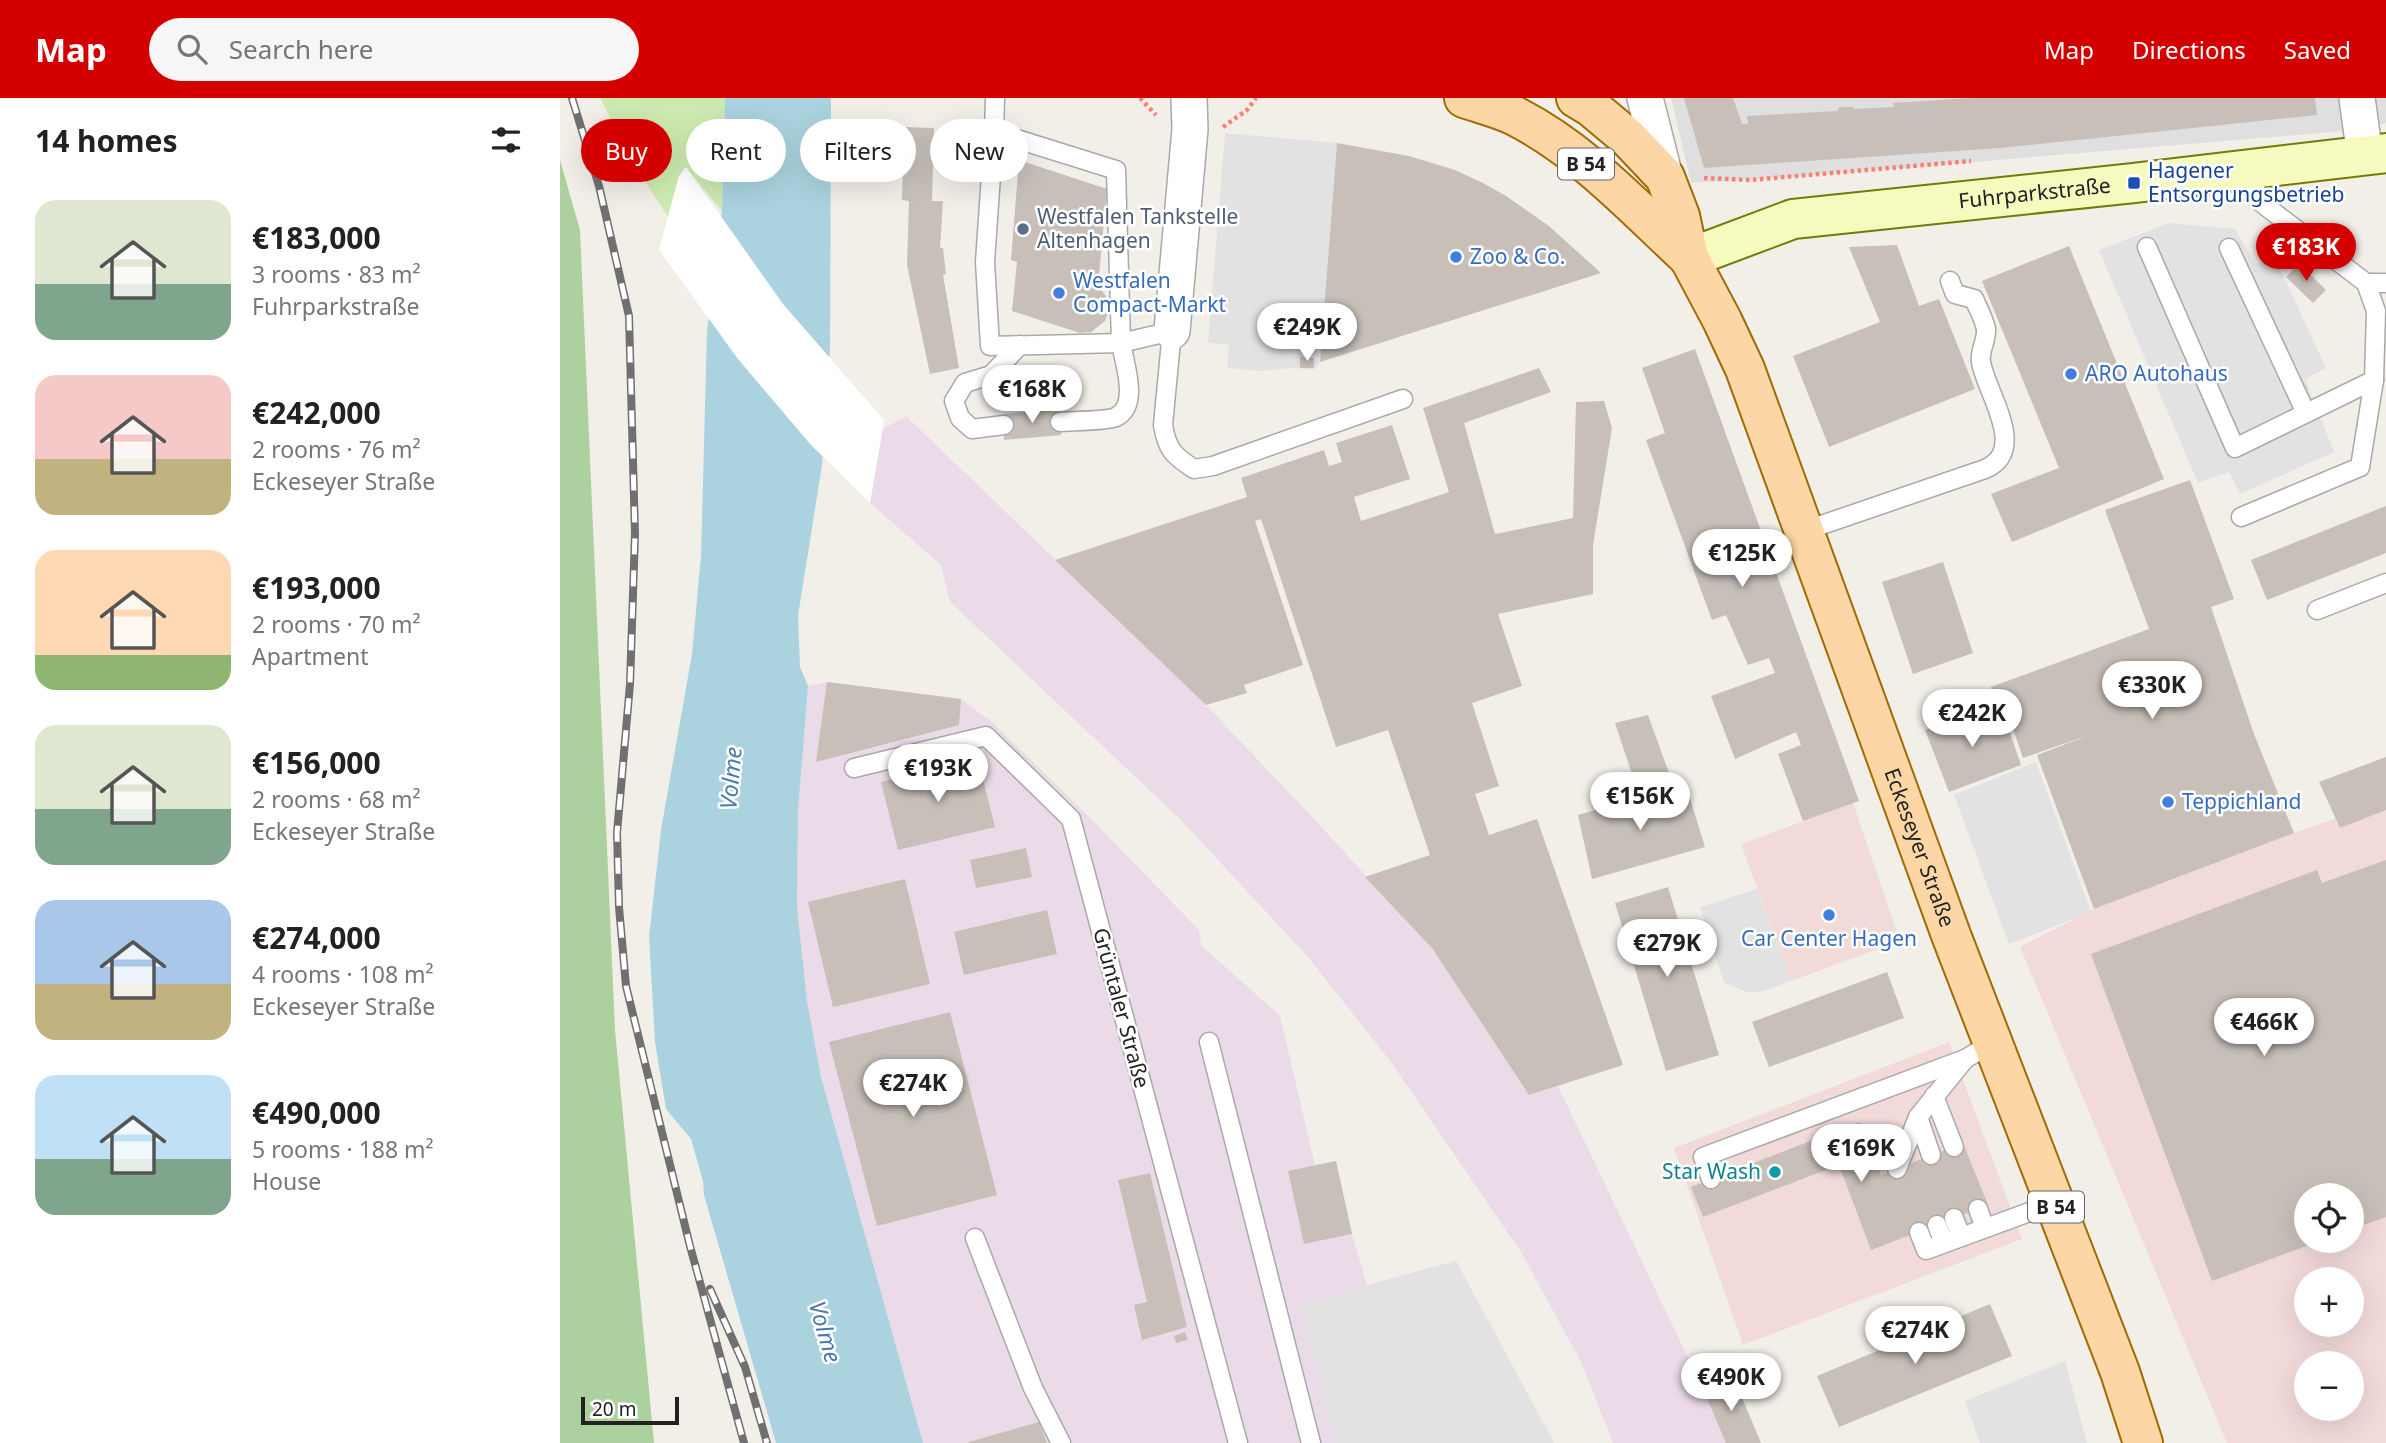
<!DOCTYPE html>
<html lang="en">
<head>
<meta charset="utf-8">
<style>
	body { margin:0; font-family:"Noto Sans",sans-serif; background:#f6f6f6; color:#222; height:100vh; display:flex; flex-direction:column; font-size:26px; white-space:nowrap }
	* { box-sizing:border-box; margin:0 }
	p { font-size:23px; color:#767676 }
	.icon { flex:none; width:38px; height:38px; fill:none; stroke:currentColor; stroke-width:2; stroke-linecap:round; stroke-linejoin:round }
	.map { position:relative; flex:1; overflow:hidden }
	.details { display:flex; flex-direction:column; background:#fff; width:560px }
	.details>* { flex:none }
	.top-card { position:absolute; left:21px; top:21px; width:665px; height:63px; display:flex; gap:14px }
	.controls { position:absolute; left:1734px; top:1085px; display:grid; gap:14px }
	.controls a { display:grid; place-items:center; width:70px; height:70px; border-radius:50%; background:#fff; box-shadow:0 7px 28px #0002; font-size:35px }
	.scale { position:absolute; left:21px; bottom:18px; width:98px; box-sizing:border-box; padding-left:7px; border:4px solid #222; border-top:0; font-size:19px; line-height:24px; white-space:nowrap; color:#222; -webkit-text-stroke:5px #fff; paint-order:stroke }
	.price { position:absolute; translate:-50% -60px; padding:0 16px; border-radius:24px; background:#fff; color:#222; font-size:23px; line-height:46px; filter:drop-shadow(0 2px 4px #0008) }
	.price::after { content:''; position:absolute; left:50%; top:42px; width:21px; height:16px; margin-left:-10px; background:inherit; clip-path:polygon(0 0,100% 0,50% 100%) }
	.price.selected { background:#d40000; color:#fff }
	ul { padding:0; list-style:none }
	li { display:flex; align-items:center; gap:21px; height:175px; padding:0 35px }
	li span { display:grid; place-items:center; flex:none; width:196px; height:140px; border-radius:21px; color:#555 }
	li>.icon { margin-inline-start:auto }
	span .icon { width:84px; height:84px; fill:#fffc; stroke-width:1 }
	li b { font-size:30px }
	h2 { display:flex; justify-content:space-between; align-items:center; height:84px; padding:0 35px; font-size:30px }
	.chip { padding:0 24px; border-radius:32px; background:#fff; box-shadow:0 7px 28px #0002; font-size:24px; line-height:63px }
	.chip.selected { background:#d40000; color:#fff }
	header { display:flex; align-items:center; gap:42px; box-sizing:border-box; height:98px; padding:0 35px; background:#d40000; color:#fff }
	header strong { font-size:33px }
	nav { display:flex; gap:38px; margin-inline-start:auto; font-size:24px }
	.search { width:490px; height:63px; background:#f6f6f6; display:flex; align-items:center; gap:18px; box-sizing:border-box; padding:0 24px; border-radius:38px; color:#767676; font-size:26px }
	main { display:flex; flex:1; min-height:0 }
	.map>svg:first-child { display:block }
	.residential { fill:#e0dfdf }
	.commercial { fill:#f2dad9; fill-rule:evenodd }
	.industrial { fill:#ebdbe8 }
	.grass { fill:#cdebb0 }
	.forest { fill:#add19e }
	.parking { fill:#e2e2e2 }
	.water { fill:#aad3df }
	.pier { fill:#fff }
	.building { fill:#c7bfb8 }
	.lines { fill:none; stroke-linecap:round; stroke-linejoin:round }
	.service-casing { stroke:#a9a9a9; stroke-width:21 }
	.minor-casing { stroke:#a9a9a9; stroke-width:38 }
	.secondary-casing { stroke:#707d05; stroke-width:42 }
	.primary-casing { stroke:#a06b00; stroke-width:42 }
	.path { stroke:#fa8072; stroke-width:4.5; stroke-dasharray:3.5 3.5; stroke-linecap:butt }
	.service { stroke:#fff; stroke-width:18 }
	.minor { stroke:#fff; stroke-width:35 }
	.secondary { stroke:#f7fabf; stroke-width:38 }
	.primary { stroke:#fcd6a4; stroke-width:38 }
	.rail-casing { stroke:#707070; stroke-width:8 }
	.rail { stroke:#fff; stroke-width:5; stroke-dasharray:16; stroke-linecap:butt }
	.transit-dot { fill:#1a4fb4; stroke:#fff; stroke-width:2.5 }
	.service-dot { fill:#5c6f8a; stroke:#fff; stroke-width:2.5 }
	.shop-dot { fill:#3f7fe0; stroke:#fff; stroke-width:2.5 }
	.culture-dot { fill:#0f9aa8; stroke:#fff; stroke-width:2.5 }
	.labels { text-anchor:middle; stroke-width:5; stroke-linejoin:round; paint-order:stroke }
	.shield { fill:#fff; stroke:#646464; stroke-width:2 }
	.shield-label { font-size:19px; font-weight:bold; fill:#222 }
	.transit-label { font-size:21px; fill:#164399; stroke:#fff; text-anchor:start }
	.street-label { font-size:21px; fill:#222; stroke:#fff }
	.service-label { font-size:21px; fill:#4e5e75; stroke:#fff; text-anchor:start }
	.shop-label { font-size:21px; fill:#366cbe; stroke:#fff; text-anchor:start }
	.culture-label { font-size:21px; fill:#0d838f; stroke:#fff; text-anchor:end }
	.water-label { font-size:23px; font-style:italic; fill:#4a7aab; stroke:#fff }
</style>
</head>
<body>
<header>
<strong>Map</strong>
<div class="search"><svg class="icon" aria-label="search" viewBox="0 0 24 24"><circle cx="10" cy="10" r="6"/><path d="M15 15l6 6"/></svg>Search here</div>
<nav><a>Map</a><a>Directions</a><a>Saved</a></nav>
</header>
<main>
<section class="details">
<h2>14 homes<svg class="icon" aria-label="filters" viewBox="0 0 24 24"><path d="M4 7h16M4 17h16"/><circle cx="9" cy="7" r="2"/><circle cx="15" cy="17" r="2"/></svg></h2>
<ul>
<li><span style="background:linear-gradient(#dfe7d0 60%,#7fa58c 0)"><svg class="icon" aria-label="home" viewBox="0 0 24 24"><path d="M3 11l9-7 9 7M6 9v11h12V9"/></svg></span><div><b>€183,000</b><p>3 rooms · 83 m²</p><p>Fuhrparkstraße</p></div></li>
<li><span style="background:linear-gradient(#f6c9c9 60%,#c2b280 0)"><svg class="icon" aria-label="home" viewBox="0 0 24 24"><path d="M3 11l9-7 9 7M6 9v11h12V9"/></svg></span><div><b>€242,000</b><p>2 rooms · 76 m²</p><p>Eckeseyer Straße</p></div></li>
<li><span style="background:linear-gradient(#ffd9b3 75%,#8fb573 0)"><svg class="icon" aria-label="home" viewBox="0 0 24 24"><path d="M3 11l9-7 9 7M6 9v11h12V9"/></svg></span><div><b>€193,000</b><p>2 rooms · 70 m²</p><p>Apartment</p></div></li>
<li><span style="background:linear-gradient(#dfe7d0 60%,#7fa58c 0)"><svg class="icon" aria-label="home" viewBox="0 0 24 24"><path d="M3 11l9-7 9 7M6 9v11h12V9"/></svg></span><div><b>€156,000</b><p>2 rooms · 68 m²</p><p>Eckeseyer Straße</p></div></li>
<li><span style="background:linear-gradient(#a9c7e8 60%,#c2b280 0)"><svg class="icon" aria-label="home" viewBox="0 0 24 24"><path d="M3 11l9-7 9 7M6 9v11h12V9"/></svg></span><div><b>€274,000</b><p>4 rooms · 108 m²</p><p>Eckeseyer Straße</p></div></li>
<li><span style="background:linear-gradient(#bfe0f5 60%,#7fa58c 0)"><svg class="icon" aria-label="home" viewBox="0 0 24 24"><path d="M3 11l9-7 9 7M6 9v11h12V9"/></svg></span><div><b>€490,000</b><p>5 rooms · 188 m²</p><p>House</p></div></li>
</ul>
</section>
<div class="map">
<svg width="1826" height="1345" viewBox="0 0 1826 1345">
	<rect width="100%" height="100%" fill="#f2efe9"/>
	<path class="residential" d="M1111 0H1826V25L1774 34 1208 81 1131 85Z"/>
	<g class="commercial">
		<path d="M1826 703V1345H1667L1460 849 1534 811 1734 735ZM1746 1097H1792V1143H1746ZM1746 1181H1792V1227H1746ZM1746 1265H1792V1311H1746Z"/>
		<path d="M1293 705 1340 843 1231 883 1181 746Z"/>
		<path d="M1389 944 1462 1141 1183 1247 1114 1050Z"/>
	</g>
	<g class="industrial">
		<path d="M346 318 646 607 755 722 872 850 969 997 998 988 1143 1291 1166 1345H1053L1021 1264 961 1154 831 964 748 859 622 723 390 504 381 467 310 405 323 331Z"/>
		<path d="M267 584 401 601 432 624 527 717 639 832 641 847 720 918 755 1067 776 1063 792 1136 807 1187 896 1163 994 1345H363L261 979 247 903 237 809 238 714 248 588Z"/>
	</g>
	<path class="grass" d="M40 0H165L162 113 126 70 119 78 108 119 72 63Z"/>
	<path class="forest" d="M0 62 20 132 55 932 94 1345H0Z"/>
	<g class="parking">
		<path d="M665 35 777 45 760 264 755 271 731 270 701 273 667 270 669 247 648 245Z"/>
		<path d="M1609 125 1675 131 1696 166 1715 160 1766 270 1745 281 1774 354 1680 396 1669 374 1638 385 1539 152Z"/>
		<path d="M1476 664 1531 814 1449 846 1394 697Z"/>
		<path d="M1197 791 1231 883 1203 893 1190 895 1164 885 1140 809Z"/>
		<path d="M896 1163 994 1345H775L740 1207Z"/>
		<path d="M1505 1263 1527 1345H1420L1405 1303Z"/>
	</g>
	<path class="water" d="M165 0H271L270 250 262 367 238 518 240 569 248 588 238 714 237 809 247 903 261 979 363 1345H216L144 1097 143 1083 131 1041 106 1011 95 944 89 839 101 732 132 556 141 458 147 234 162 113Z"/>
	<path class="pier" d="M126 69 223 206 324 322 310 405 251 347 178 261 99 152 119 78Z"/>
	<g class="building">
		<path d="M1124 0H1173L1182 26H1188L1187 18 1278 13 1279 9H1294L1293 11 1334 9 1333 5 1412 0H1755L1757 17 1440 50 1144 70Z"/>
		<path d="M344 29 374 30 372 103H383L380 150H383L386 176 383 177 399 270 370 276 347 167 349 103 342 102Z"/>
		<path d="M777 45 849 58 895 72 923 85 946 98 989 128 1041 175 760 264Z"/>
		<path d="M459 62 547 91 538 188 546 198 549 213 545 223 531 234 520 235 452 213 457 164 451 162Z"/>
		<path d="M1337 147 1359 208 1379 201 1415 291 1269 349 1233 258 1320 224 1289 149Z"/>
		<path d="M1509 148 1604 381 1452 444 1431 396 1499 370 1422 183Z"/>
		<path d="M1739 165 1766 192 1753 205 1726 179Z"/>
		<path d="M1135 251 1299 703 1243 723 1218 656 1241 647 1236 634 1175 661 1151 598 1215 575 1209 560 1188 567 1166 517 1152 522 1086 342 1105 335 1082 270Z"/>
		<path d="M740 259 754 260V270H740Z"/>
		<path d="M979 270 991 294 904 325 935 436 1013 420 1016 304 1044 303 1052 330 1033 447V496L938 516 962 588 912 605 939 688 915 696 929 737 977 721 1063 967 969 997 872 850 805 779 870 757 828 632 776 649 701 421 695 423 743 567 684 587 687 595 646 607 495 462 687 399 681 380 764 352 769 368 782 364 776 345 832 327 850 381 794 399 801 423 889 394 863 310Z"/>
		<path d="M499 311 501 337 444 342 443 316Z"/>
		<path d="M1630 382 1674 501 1651 509 1694 636 1734 735 1534 811 1477 657 1532 636 1463 660 1451 625 1442 624 1431 589 1589 531 1545 412Z"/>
		<path d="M1826 408V455L1707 502 1691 462Z"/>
		<path d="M1383 464 1413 555 1353 576 1322 484Z"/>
		<path d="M267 584 401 601 399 627 256 664Z"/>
		<path d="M1428 607 1437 629H1448L1461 667 1389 694 1365 632Z"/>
		<path d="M1088 617 1110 678 1077 691 1055 625Z"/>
		<path d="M1826 659V712L1780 730 1759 684Z"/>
		<path d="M418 661 435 729 338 752 321 684Z"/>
		<path d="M1126 687 1145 749 1032 781 1018 717Z"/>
		<path d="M466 750 472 779 416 790 410 762Z"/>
		<path d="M1826 762V1119L1792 1131V1097H1746V1143H1760L1652 1183 1531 856 1757 772 1762 785Z"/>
		<path d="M345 781 370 886 273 909 248 804Z"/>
		<path d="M1108 789 1159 957 1106 973 1055 805Z"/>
		<path d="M487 812 497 856 404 877 394 834Z"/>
		<path d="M1327 874 1344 920 1209 969 1192 924Z"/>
		<path d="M390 914 437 1097 317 1128 269 944Z"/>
		<path d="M1300 1024 1321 1077 1403 1045 1428 1107 1311 1152 1279 1067 1143 1119 1131 1089Z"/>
		<path d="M776 1063 792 1136 744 1146 728 1073Z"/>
		<path d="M590 1075 627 1229 582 1242 574 1207 587 1204 558 1082Z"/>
		<path d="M1430 1206 1452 1258 1279 1329 1257 1278Z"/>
		<path d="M625 1234 628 1242 616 1245 614 1238Z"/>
		<path d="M1173 1278 1201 1345H1166L1143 1291Z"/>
		<path d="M479 1324 487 1345H409V1344Z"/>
	</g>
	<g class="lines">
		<g class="service-casing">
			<g id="service">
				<path d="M435 0 434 34 556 72 561 245 612 233 603 327C607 352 614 358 634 371L653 368 843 301"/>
				<path d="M434 34 425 164 430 248 561 245C564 265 580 307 556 319 548 323 512 323 500 324"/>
				<path d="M1587 149 1675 350 1814 282 1816 213 1806 185 1699 103 1690 72"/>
				<path d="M1669 150 1746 315"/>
				<path d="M1806 185H1826"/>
				<path d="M444 327 412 331 400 320 394 303 405 285 431 277 460 247"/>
				<path d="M1681 419 1800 369 1814 282"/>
				<path d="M1244 433 1425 371C1469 352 1426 295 1421 264 1419 253 1427 242 1426 231 1424 221 1418 210 1414 201L1395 196 1390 183"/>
				<path d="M1757 512 1826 485"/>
				<path d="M294 670 426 638 511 721 678 1345"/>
				<path d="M649 944 751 1345"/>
				<path d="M1374 998 1394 1049"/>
				<path d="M1358 1019 1371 1057"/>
				<path d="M1337 1071 1358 1019 1405 961"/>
				<path d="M1151 1081 1143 1059 1405 961 1434 944"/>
				<path d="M1418 1111 1425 1130"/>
				<path d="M1394 1120 1401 1139"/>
				<path d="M1377 1127 1384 1145"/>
				<path d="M1359 1134 1366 1152 1494 1105"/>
				<path d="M415 1140 473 1290 501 1345"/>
			</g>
		</g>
		<g class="minor-casing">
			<g id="minor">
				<path d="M1085 0 1105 79"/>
				<path d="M1797 0 1805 58"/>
				<path d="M612 233 630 31 629 0"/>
			</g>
		</g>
		<g class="secondary-casing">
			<g id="secondary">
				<path id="s1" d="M1129 160 1233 121 1574 85 1826 55"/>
			</g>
		</g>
		<g class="primary-casing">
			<g id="primary">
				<path d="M904 0C921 6 939 10 955 18 1022 52 1074 109 1129 160"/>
				<path id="s2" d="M1016 0 1031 9 1068 40 1105 79 1120 118 1129 160 1162 222 1185 271 1391 837 1560 1274 1583 1345"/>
			</g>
		</g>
		<g class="path">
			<path d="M580 0 596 17"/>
			<path d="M663 29 687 12 696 0"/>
			<path d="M1144 80 1190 82 1411 63"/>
		</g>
		<use href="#service" class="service"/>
		<use href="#minor" class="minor"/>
		<use href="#secondary" class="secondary"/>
		<use href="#primary" class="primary"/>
		<g class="rail-casing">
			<g id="rail">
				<path d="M12 0 39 88 69 218 75 436 70 586 57 735 59 809 66 888 130 1148 184 1345"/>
				<path d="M150 1191 185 1269 207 1345"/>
			</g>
		</g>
		<use href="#rail" class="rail"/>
	</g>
	<rect class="transit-dot" x="1567" y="78" width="14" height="14" rx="3.5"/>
	<circle class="service-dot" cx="463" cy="131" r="7"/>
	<g class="shop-dot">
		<circle cx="896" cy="159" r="7"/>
		<circle cx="499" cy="195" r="7"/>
		<circle cx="1511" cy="276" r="7"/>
		<circle cx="1608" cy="704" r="7"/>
		<circle cx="1269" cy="817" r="7"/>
	</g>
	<circle class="culture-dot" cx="1215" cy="1074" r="7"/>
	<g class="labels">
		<g class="shield">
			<rect x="998" y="50.5" width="56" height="31" rx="5"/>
			<rect x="1468" y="1093.5" width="56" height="31" rx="5"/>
		</g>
		<g class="shield-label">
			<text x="1026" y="73">B 54</text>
			<text x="1496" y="1116">B 54</text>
		</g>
		<g class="transit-label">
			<text x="1588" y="80">Hagener<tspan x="1588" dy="24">Entsorgungsbetrieb</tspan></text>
		</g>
		<g class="street-label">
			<text dy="7" stroke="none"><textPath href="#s1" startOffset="354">Fuhrparkstraße</textPath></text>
			<text dy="7" stroke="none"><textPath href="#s2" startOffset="838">Eckeseyer Straße</textPath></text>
			<text transform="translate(561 910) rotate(75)" y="7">Grüntaler Straße</text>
		</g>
		<g class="service-label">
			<text x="477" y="126">Westfalen Tankstelle<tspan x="477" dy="24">Altenhagen</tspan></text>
		</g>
		<g class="shop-label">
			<text x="910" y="166">Zoo &amp; Co.</text>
			<text x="513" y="190">Westfalen<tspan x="513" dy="24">Compact-Markt</tspan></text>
			<text x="1525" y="283">ARO Autohaus</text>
			<text x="1622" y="711">Teppichland</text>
			<text x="1269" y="848" text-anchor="middle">Car Center Hagen</text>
		</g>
		<g class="culture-label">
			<text x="1201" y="1081">Star Wash</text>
		</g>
		<g class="water-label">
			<text transform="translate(171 680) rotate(-85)" y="8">Volme</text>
			<text transform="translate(265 1234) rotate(74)" y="8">Volme</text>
		</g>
	</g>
</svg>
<div class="controls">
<a><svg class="icon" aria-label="locate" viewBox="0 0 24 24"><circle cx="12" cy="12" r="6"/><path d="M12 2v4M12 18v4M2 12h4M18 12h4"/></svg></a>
<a>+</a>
<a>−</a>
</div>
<div class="scale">20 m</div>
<b class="price selected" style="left:1746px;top:185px">€183K</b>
<b class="price" style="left:747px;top:265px">€249K</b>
<b class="price" style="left:472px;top:327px">€168K</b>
<b class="price" style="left:1182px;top:491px">€125K</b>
<b class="price" style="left:1592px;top:623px">€330K</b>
<b class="price" style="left:1412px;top:651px">€242K</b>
<b class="price" style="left:378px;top:706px">€193K</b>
<b class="price" style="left:1080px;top:734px">€156K</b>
<b class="price" style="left:1107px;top:881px">€279K</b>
<b class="price" style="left:1704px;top:960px">€466K</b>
<b class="price" style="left:353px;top:1021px">€274K</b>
<b class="price" style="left:1301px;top:1086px">€169K</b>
<b class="price" style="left:1355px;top:1268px">€274K</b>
<b class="price" style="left:1171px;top:1315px">€490K</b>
<div class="top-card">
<a class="chip selected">Buy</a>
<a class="chip">Rent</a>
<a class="chip">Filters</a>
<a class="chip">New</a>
</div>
</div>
</main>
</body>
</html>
